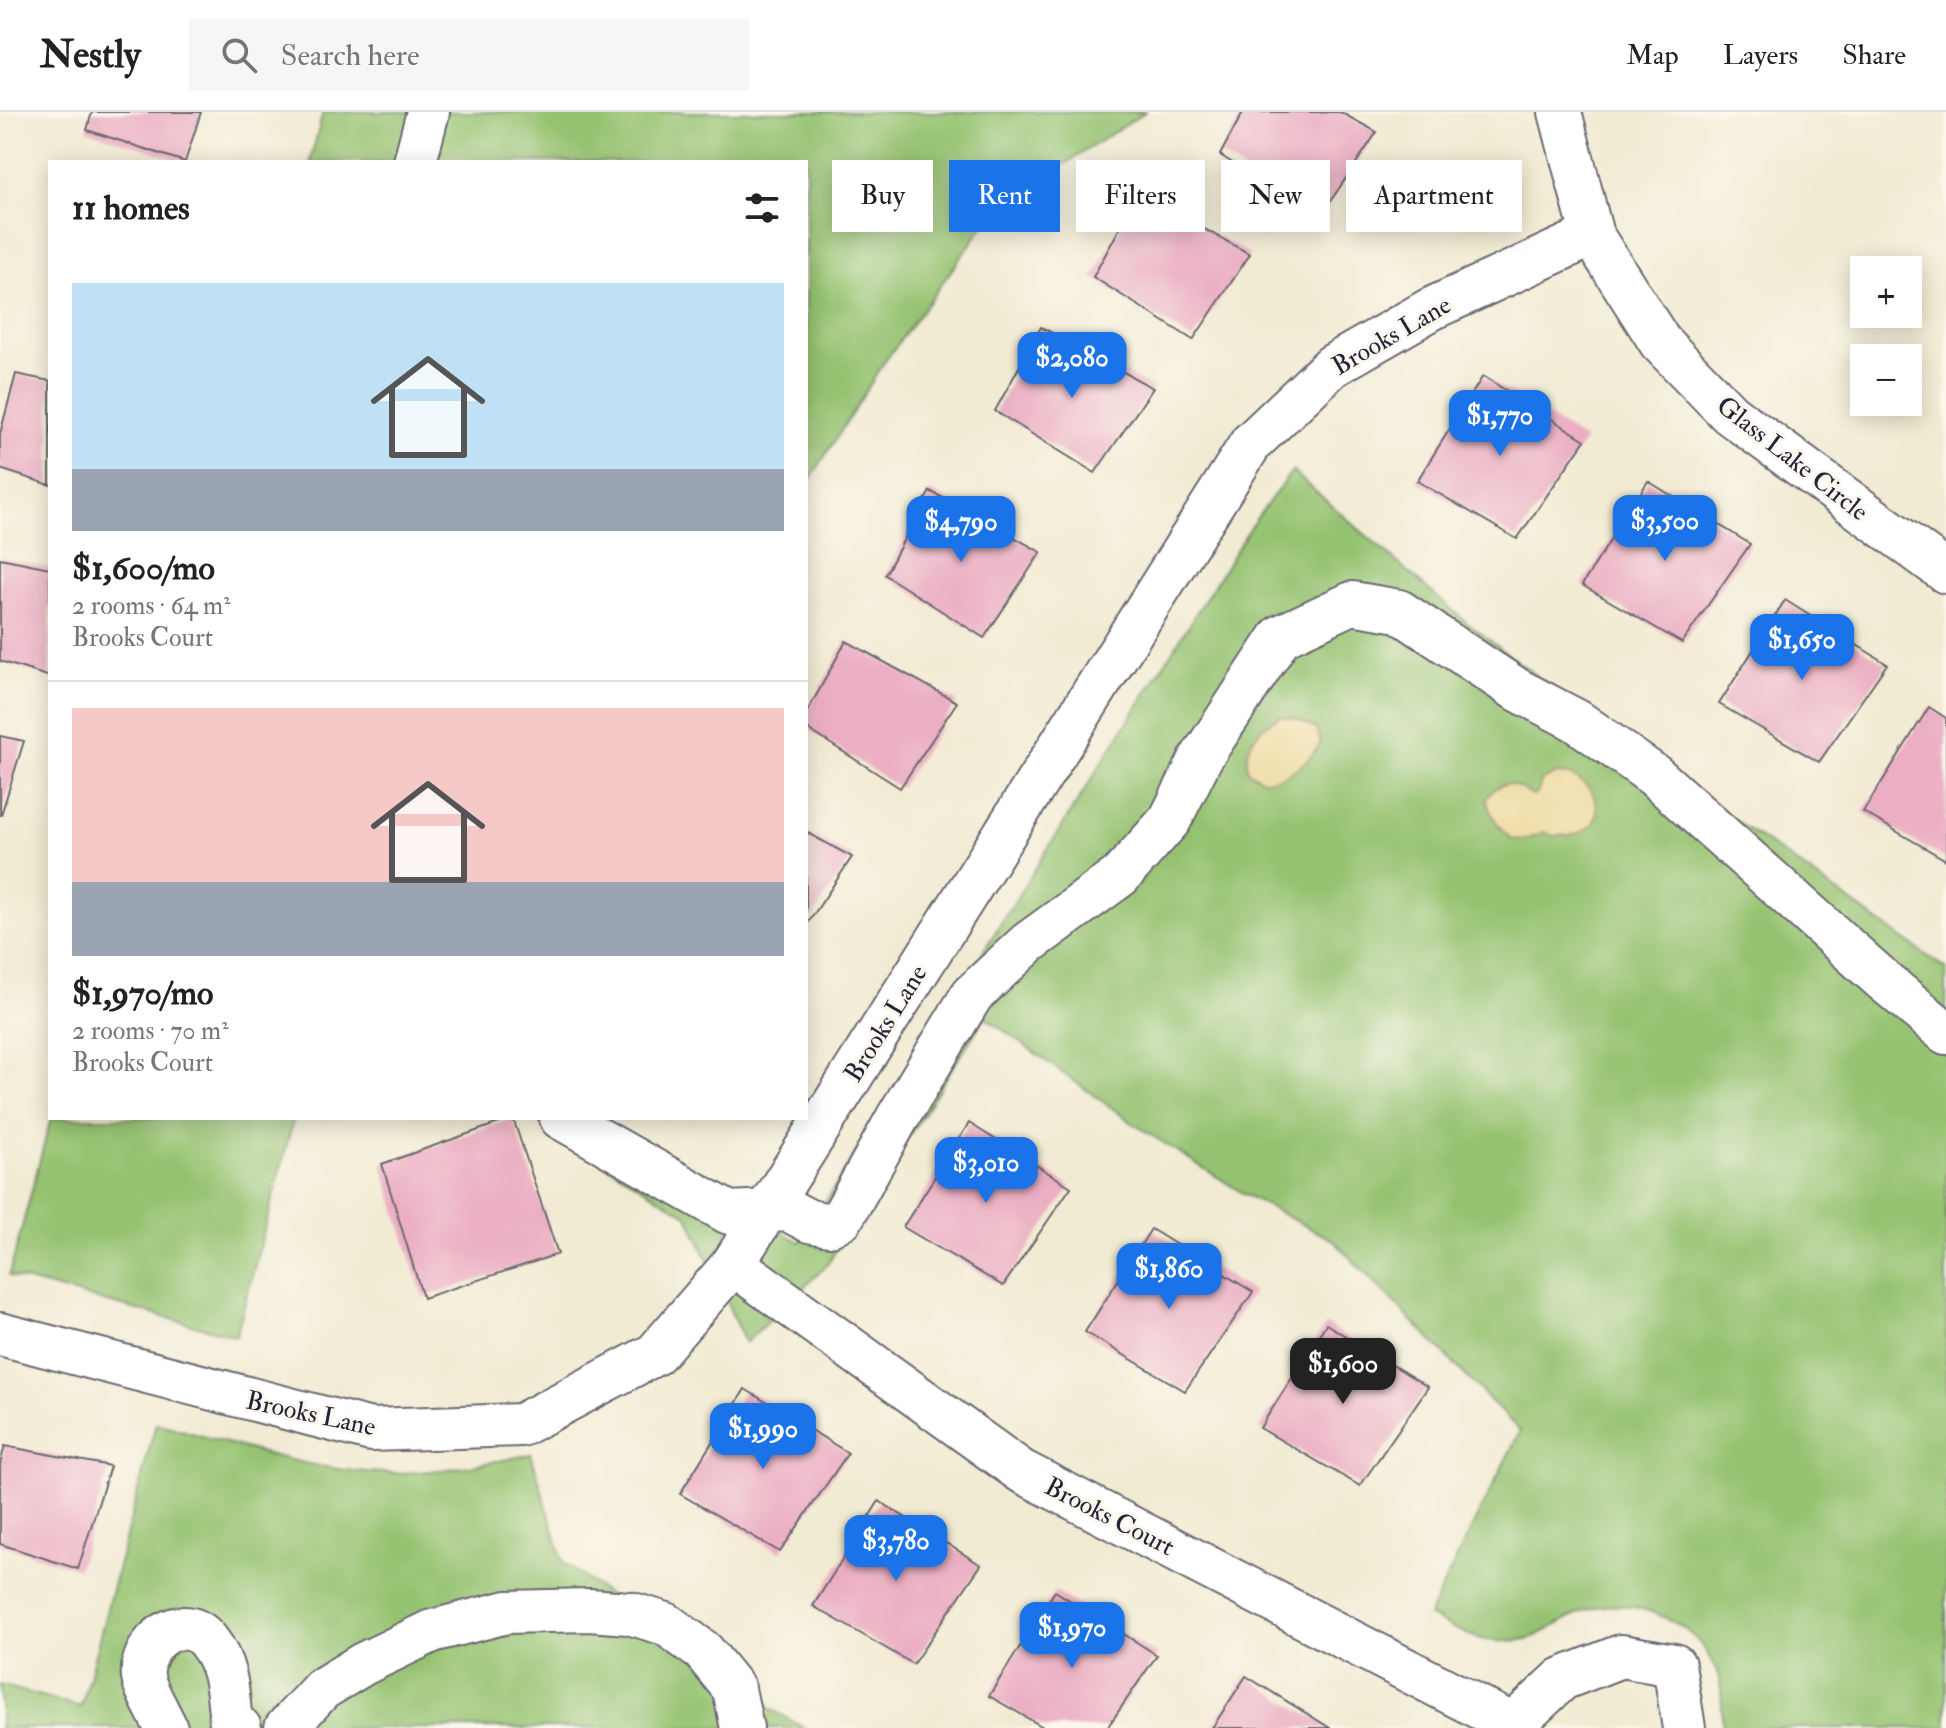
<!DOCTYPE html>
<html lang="en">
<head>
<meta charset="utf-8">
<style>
	body { margin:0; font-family:"IM FELL Double Pica",serif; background:#f6f6f6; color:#222; height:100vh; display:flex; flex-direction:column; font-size:30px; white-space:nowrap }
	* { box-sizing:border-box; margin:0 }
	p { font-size:26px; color:#767676 }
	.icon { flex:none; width:44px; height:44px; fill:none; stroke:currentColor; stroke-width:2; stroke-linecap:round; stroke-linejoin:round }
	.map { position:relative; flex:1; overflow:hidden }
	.sheet { position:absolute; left:48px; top:48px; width:760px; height:960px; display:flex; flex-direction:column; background:#fff; border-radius:0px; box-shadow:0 4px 20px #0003 }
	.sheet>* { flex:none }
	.top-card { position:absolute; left:832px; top:48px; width:760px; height:72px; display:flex; gap:16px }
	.tools { position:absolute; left:1850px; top:144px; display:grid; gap:16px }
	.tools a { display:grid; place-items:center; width:72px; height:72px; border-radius:0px; background:#fff; box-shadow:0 4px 20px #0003; font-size:40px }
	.price { position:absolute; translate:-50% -68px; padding:0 18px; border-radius:16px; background:#1a73e8; color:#fff; font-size:26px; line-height:52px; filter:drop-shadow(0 2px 4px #0008) }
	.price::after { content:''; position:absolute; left:50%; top:48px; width:24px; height:18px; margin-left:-12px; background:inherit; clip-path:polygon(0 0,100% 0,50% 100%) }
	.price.on { background:#222; color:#fff }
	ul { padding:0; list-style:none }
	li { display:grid; align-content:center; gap:16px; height:424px; padding:0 24px }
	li+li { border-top:2px solid #e0e0e0 }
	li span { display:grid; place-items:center; height:248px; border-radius:0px; color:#555 }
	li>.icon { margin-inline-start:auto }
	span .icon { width:144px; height:144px; fill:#fffc; stroke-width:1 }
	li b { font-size:34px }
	h2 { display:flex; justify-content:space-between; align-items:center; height:96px; padding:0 24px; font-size:34px }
	.chip { padding:0 28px; border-radius:0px; background:#fff; box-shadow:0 4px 20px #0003; font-size:28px; line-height:72px }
	.chip.on { background:#1a73e8; color:#fff }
	header { display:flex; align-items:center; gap:48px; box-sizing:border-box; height:112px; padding:0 40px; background:#fff; border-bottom:2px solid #e0e0e0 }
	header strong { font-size:38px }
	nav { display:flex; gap:44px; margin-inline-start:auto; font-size:28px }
	.search { width:560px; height:72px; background:#f6f6f6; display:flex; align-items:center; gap:20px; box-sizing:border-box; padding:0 28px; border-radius:0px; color:#767676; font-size:30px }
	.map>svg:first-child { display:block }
	.green { fill:#94c270; stroke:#5b7256; stroke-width:2 }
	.sand { fill:#eeda9e; stroke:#887e6c; stroke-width:2 }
	.building { fill:#ebaec3 }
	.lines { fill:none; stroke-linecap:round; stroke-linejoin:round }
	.minor-casing { stroke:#6b6870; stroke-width:46 }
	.minor { stroke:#fff; stroke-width:42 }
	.labels { text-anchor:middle; stroke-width:6; stroke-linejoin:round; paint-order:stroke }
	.street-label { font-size:26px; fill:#22223b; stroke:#fbf7ec }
</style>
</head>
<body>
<header>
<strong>Nestly</strong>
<div class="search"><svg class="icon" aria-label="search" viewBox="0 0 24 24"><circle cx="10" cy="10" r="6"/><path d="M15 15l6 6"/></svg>Search here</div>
<nav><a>Map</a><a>Layers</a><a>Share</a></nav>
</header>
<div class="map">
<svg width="1946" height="1616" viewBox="0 0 1946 1616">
	<rect width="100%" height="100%" fill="#fbf7ec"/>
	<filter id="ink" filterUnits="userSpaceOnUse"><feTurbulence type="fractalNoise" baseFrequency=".0125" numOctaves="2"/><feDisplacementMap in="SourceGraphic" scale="16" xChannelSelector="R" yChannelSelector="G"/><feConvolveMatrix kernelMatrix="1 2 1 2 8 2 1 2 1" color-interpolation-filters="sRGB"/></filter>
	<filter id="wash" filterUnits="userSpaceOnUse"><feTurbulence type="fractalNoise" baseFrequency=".006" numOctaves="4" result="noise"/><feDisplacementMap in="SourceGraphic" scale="32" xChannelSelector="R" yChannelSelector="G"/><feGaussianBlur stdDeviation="1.8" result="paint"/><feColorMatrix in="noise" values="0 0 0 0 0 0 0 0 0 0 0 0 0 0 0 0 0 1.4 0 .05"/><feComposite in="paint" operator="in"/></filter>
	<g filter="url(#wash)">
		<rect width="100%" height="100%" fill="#f2ebd3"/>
		<g class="green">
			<path d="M323 0H1145L996 97 883 252 806 374V50H310Z"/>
			<path d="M1292 359 1467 511 1624 630 1946 857V1616H1722C1722 1592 1724 1567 1710 1545 1686 1506 1631 1484 1587 1498 1568 1504 1552 1518 1533 1525 1524 1529 1512 1529 1503 1529 1478 1531 1451 1515 1428 1504L1520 1319 1333 1128 1244 1082 1134 1012 985 905 826 1154 745 1231 688 1104 532 1006H591L706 1078 800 1130 1253 411Z"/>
			<path d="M51 1006H294L236 1224 9 1164Z"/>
			<path d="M156 1311C224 1329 295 1355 366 1360 421 1364 477 1354 531 1342L563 1450 659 1520 680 1530 766 1594 804 1616H0V1573L81 1595Z"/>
		</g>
		<g class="sand">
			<path d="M1280 604 1297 607 1316 617 1321 630C1311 650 1285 668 1263 668L1248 659C1242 634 1259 615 1280 604Z"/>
			<path d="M1558 662C1599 662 1615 719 1569 723 1560 724 1552 725 1544 720L1526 728 1511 727C1500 717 1490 702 1486 687 1502 664 1513 671 1533 684L1537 682 1542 668Z"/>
		</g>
		<g id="blocks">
			<g class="building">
				<path d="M92 0H201L185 50 87 18Z"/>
				<path d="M1243 0H1340L1377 20 1319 106 1220 43Z"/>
				<path d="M1139 81 1250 142 1193 228 1093 165Z"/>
				<path d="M1041 215 1153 276 1095 361 995 299Z"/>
				<path d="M16 262 50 269V373L0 357V322Z"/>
				<path d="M1483 264 1585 328 1517 427 1417 369Z"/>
				<path d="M1648 369 1750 432 1682 531 1582 473Z"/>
				<path d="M930 379 1041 440 984 526 885 463Z"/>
				<path d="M0 446 50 456V565L0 549Z"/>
				<path d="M1785 488 1887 552 1819 650 1719 592Z"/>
				<path d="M846 529 957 590 900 676 806 616V602Z"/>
				<path d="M1929 595 1946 606V748L1863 700Z"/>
				<path d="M0 624 24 629 1 703H0Z"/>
				<path d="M806 720 852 745 806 814Z"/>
				<path d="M513 1006 558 1142 423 1186 382 1052Z"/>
				<path d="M969 1011 1071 1075 1003 1174 903 1115Z"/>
				<path d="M1151 1117 1253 1180 1185 1279 1085 1220Z"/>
				<path d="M1326 1212 1428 1275 1360 1374 1260 1316Z"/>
				<path d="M745 1277 848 1341 780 1440 680 1382Z"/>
				<path d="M5 1334 110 1354 78 1457 0 1432V1352Z"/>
				<path d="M879 1389 981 1453 913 1552 813 1494Z"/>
				<path d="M1055 1479 1157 1543 1107 1616H1045L989 1584Z"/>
				<path d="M1246 1564 1330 1616H1212Z"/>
			</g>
		</g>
	</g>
	<g filter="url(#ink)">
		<use href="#blocks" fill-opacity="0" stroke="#6b6870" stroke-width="2"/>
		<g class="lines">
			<g class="minor-casing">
				<g id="minor">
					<path d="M1560 0 1592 123 1660 230 1730 302 1946 460"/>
					<path d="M415 50 428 0"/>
					<path d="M561 1006 729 1101 788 1098 809 1109 830 1113 842 1106 898 1005 972 883 1028 831 1120 764 1170 708 1201 646 1281 524 1352 491 1399 499 1516 577 1577 609 1655 664 1884 869 1946 921"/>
					<path d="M733 1152 1021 1359 1519 1616"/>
					<path d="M0 1222 371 1318 521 1313 655 1242 733 1152 1251 331 1332 254 1431 197 1592 123"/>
					<path d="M1514 1612 1562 1567 1621 1544 1674 1553 1684 1616"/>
					<path d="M166 1616C160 1602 145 1578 143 1565 139 1530 183 1497 208 1529 228 1554 228 1582 231 1612L240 1616"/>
					<path d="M286 1616 322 1577 363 1552 432 1519 507 1500 589 1498 629 1501 666 1512 703 1539 734 1577 742 1616"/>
				</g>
			</g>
			<use href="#minor" class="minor"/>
		</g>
	</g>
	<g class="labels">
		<g class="street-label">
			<text transform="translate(1391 223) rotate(-30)" y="9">Brooks Lane</text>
			<text transform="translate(1793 346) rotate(38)" y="9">Glass Lake Circle</text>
			<text transform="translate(885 911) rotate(-58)" y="9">Brooks Lane</text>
			<text transform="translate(311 1301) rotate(12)" y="9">Brooks Lane</text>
			<text transform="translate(1110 1404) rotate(27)" y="9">Brooks Court</text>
		</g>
	</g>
</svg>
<div class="tools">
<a>+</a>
<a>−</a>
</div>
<b class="price" style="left:1072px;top:288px">$2,080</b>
<b class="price" style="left:1500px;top:346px">$1,770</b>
<b class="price" style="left:1665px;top:451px">$3,500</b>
<b class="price" style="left:961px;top:452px">$4,790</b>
<b class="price" style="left:1802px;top:570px">$1,650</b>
<b class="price" style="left:986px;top:1093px">$3,010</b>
<b class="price" style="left:1169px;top:1199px">$1,860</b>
<b class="price on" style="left:1343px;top:1294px">$1,600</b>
<b class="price" style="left:763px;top:1359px">$1,990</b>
<b class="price" style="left:896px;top:1471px">$3,780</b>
<b class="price" style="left:1072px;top:1558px">$1,970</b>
<div class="top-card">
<a class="chip">Buy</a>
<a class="chip on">Rent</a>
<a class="chip">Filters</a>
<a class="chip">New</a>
<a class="chip">Apartment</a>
</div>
<section class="sheet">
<h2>11 homes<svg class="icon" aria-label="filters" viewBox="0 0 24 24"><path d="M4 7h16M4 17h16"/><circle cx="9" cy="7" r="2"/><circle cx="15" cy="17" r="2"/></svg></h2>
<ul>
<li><span style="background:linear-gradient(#bfe0f5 75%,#9aa5b1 0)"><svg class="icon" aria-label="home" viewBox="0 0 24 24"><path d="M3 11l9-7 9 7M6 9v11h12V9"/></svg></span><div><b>$1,600/mo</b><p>2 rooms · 64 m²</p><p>Brooks Court</p></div></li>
<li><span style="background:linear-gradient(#f6c9c9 70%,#9aa5b1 0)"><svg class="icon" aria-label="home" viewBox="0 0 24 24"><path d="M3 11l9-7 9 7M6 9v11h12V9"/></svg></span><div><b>$1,970/mo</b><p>2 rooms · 70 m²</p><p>Brooks Court</p></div></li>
</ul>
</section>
</div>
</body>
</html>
